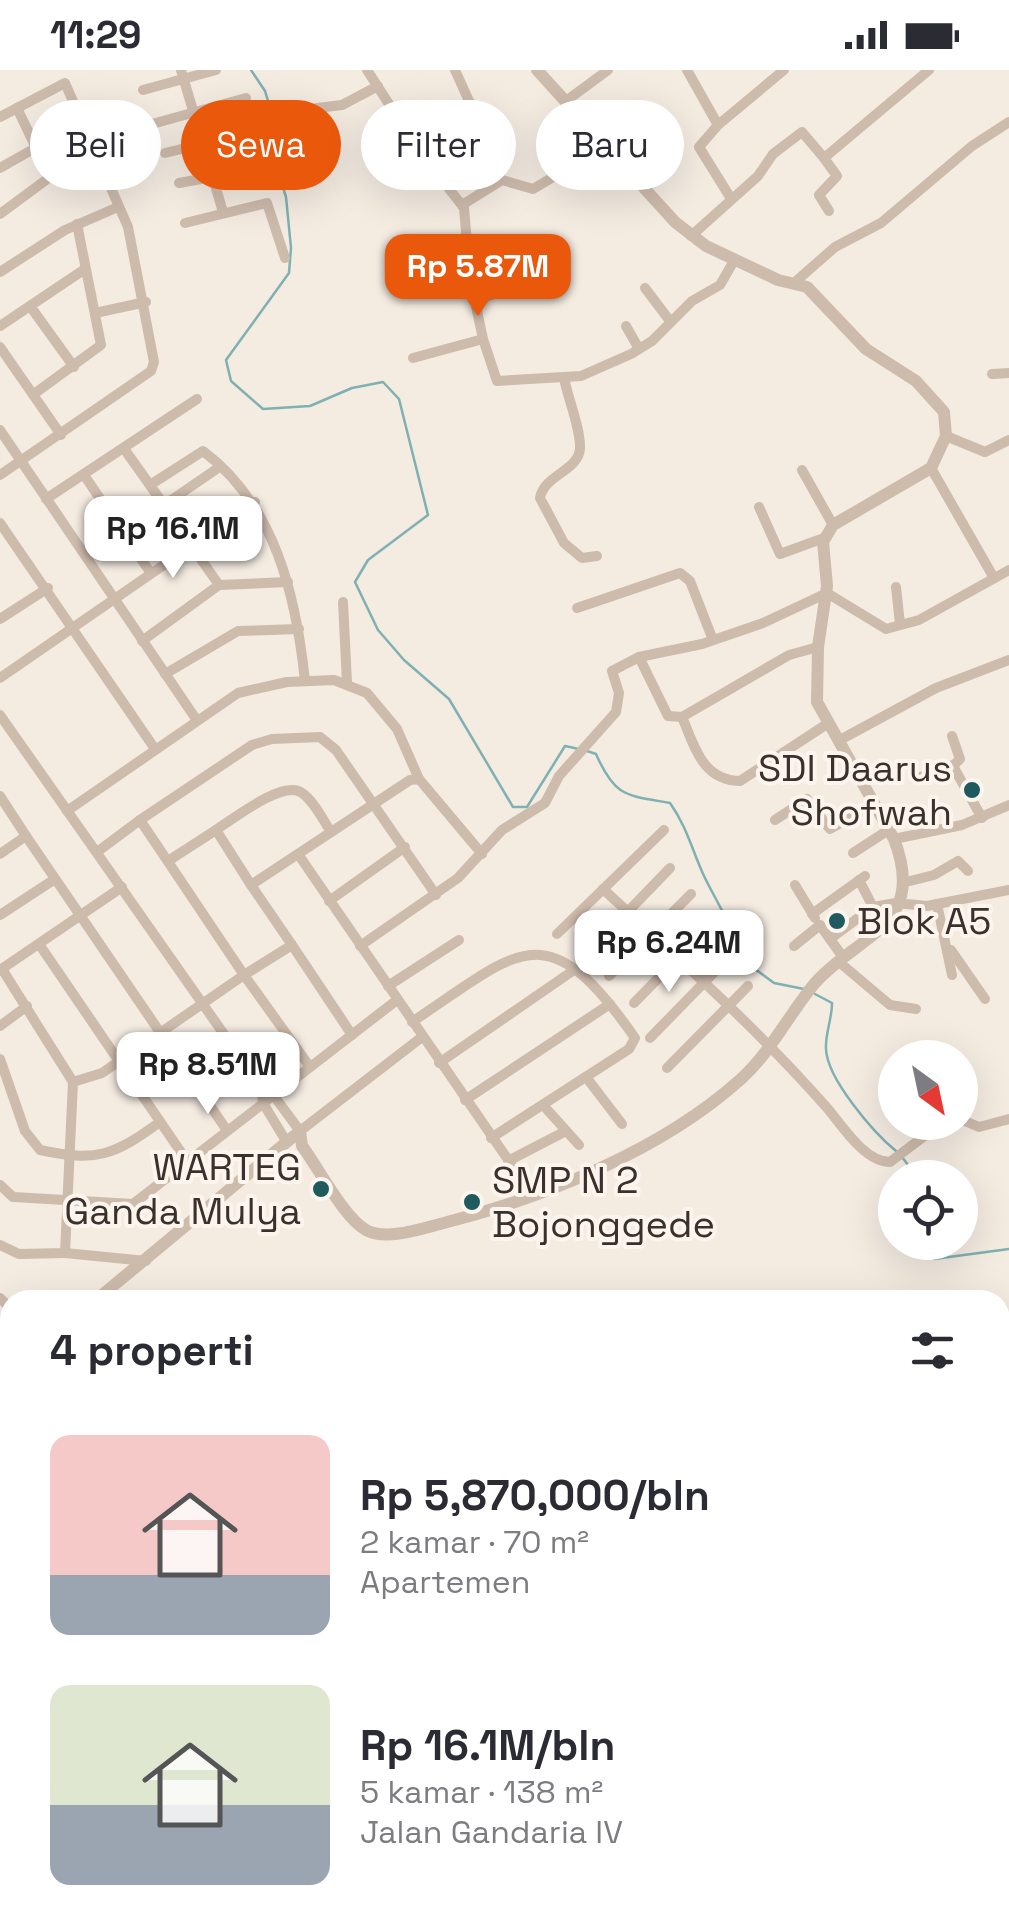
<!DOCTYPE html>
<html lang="id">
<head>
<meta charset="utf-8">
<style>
	body { margin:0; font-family:"Space Grotesk",sans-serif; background:#f7f7f7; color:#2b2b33; height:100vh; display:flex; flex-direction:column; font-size:38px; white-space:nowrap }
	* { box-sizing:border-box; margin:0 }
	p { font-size:32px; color:#7c7c81 }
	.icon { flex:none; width:55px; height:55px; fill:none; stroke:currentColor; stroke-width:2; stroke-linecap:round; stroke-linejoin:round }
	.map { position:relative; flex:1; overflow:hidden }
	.sheet { position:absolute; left:0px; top:1220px; width:1010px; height:640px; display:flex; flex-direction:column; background:#fff; border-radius:30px 30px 0 0; box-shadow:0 10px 40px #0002 }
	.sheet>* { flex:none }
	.top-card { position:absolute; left:30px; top:30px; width:950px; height:90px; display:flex; gap:20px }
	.needle { width:65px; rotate:147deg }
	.tools { position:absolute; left:878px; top:970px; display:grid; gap:20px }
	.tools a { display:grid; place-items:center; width:100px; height:100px; border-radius:50%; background:#fff; box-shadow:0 10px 40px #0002; font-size:50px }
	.price { position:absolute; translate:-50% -85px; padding:0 22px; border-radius:20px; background:#fff; color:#222; font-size:32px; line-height:65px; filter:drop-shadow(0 2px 5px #0008) }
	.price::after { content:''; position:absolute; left:50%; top:60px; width:30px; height:22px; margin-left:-15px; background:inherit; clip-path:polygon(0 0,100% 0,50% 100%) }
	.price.on { background:#ea580c; color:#fff }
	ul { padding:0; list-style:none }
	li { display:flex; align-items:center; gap:30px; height:250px; padding:0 50px }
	li span { display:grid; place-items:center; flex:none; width:280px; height:200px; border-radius:20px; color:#555 }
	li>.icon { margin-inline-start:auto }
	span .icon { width:120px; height:120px; fill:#fffc; stroke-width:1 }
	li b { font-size:42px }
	h2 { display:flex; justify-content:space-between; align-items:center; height:120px; padding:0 50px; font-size:42px }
	.pill { padding:0 35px; border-radius:45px; background:#fff; box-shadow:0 10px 40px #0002; font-size:35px; line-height:90px }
	.pill.on { background:#ea580c; color:#fff }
	.status { display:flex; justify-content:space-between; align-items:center; height:70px; padding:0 50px; background:#fff; direction:ltr }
	.status svg { height:28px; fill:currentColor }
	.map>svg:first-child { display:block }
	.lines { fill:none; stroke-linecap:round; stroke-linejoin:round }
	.stream { stroke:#7fb0b2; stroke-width:2.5 }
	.minor { stroke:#cdbbac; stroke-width:10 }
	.tertiary { stroke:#cdbbac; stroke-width:12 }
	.poi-dot { fill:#1f5a5e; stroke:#fbf5ee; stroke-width:4 }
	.labels { text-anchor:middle; stroke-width:8; stroke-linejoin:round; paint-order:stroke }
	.poi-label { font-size:38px; fill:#3b302b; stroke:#fbf5ee; text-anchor:end }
</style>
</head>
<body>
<div class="status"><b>11:29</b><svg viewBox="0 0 49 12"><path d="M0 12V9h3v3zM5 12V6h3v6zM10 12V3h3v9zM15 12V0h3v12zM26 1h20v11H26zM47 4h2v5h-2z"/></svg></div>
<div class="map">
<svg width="1009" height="1860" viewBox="0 0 1009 1860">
	<rect width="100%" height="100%" fill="#f4ebe1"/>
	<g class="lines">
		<g class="stream">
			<path d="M251 0 265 21 278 63 276 96 286 127 291 178 289 203 226 290 231 311 263 339 310 336 352 318 383 312 399 329 428 445 368 490 355 512 378 560 404 590 449 629 513 737H527L565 676 579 679"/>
			<path d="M587 681 596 684C615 727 625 725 670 733 687 757 692 780 704 806 718 835 733 855 739 887L774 913 804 919"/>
			<path d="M815 924 832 933C832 949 825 964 826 979 827 1009 874 1063 896 1081"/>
			<path d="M902 1087 918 1108"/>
			<path d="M907 1172 934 1189 1009 1179"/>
		</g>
		<g class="minor">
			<path d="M181 0 223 142"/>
			<path d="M367 0 418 79 464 138 470 208 483 269"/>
			<path d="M455 0 469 31 490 58"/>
			<path d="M687 0 718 55"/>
			<path d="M143 20 216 0"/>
			<path d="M566 31 608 0"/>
			<path d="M317 38 342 35 378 16"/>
			<path d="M0 47 65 13 128 157 154 292 151 301 0 405"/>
			<path d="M152 54 246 28"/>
			<path d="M165 83 223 69"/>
			<path d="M824 88 837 106 819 125 829 141"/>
			<path d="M0 98 37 77"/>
			<path d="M179 113 234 103"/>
			<path d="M730 127 699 77 718 55 784 0"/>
			<path d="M462 135 502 110 533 119 582 90 604 70"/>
			<path d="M0 144 50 107 17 38"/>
			<path d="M185 153 267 133 285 188"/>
			<path d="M691 166 758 106 773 84 802 62 824 88 929 0"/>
			<path d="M0 202 65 160 118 137"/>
			<path d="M794 213 835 177 881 153 972 76 1009 52"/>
			<path d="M645 218 670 251"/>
			<path d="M473 230 519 217"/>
			<path d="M30 236 74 297"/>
			<path d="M95 243 146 232"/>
			<path d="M0 256 85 199"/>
			<path d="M626 256 639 279"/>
			<path d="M0 277 61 365"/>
			<path d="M413 288 483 269 497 311 581 306 631 284 652 271 692 231 720 215 735 189"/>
			<path d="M992 304 1009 303"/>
			<path d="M564 308C568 329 581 359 580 379 578 401 544 405 540 428L564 473 582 488 597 486"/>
			<path d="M34 324 101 275 77 154"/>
			<path d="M0 360 196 649"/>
			<path d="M946 366 985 382 1009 370"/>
			<path d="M125 380 164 435 218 398"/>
			<path d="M931 398 994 508"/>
			<path d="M802 400 833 455"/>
			<path d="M84 405 150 502"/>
			<path d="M150 415 203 381C275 435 296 525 305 611"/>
			<path d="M46 429 197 329"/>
			<path d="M759 437 780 484 824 468"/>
			<path d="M0 453 155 679"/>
			<path d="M191 475 219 515"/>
			<path d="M896 517 900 554"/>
			<path d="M343 532 347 613"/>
			<path d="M577 538 680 503 690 511 713 570"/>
			<path d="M0 549 48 518"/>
			<path d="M142 571 219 515 288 512"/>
			<path d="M818 577 789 585 682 647C695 677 702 710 740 711L827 654"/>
			<path d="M165 604 238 561 299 559"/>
			<path d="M0 608 255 432"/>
			<path d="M0 645 261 1017 263 1033 286 1071"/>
			<path d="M682 647 668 646 639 587 702 574 763 553 827 523 886 559 919 550 1009 500"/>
			<path d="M952 666 960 689 953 696 982 748"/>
			<path d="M838 671 936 618 1009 590"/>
			<path d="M915 709 953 695"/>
			<path d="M0 726 26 766 0 784"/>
			<path d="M67 741 238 623 287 612 334 610 367 623 397 659 419 709"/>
			<path d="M140 750 252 675 272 669 320 667 336 680 436 825"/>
			<path d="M775 750 807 729 830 759 875 734"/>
			<path d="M26 766 226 1059"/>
			<path d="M894 769 962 755 1009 735"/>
			<path d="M97 782 140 750 244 905 292 875 251 815 410 710 419 709 482 784"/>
			<path d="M853 783 890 759"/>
			<path d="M298 784 533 1126"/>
			<path d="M168 791 216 760"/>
			<path d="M859 810 873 837"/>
			<path d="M902 813 934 805 958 791 968 801"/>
			<path d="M251 815 216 760C233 749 284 709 302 723 314 731 323 750 331 762"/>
			<path d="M795 815 815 848"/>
			<path d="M603 819C680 890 760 961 828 1039 843 1057 865 1092 890 1092L943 1052"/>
			<path d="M329 831 405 777"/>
			<path d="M937 834 952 905"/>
			<path d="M812 844 865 806"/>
			<path d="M0 845 55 809"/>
			<path d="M557 864 664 760"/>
			<path d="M39 874 187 1091"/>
			<path d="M292 875 352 965"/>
			<path d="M360 876 458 808 502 760 545 733 559 706 616 642 619 623 612 601 639 587"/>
			<path d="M794 876 820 855 830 869"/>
			<path d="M951 880 985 929"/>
			<path d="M840 883 830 869 873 837 896 833 927 836 1009 820"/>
			<path d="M587 884 670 798"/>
			<path d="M839 892 890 935 916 939"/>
			<path d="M0 900 122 817"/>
			<path d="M609 906 691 824"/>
			<path d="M388 916 459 870"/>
			<path d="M634 933 716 849"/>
			<path d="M412 952C520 880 546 840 635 968L629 979 491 1068"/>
			<path d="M0 956 27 936"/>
			<path d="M650 968 729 887"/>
			<path d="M0 989 25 1061 40 1080C97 1092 113 1086 160 1052"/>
			<path d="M439 993 574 900"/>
			<path d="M667 998 748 916"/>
			<path d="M586 1007 622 1054"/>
			<path d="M73 1012 102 1003 244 905 310 997"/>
			<path d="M271 1022 300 1061 422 967"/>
			<path d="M465 1030 610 934"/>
			<path d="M543 1035 579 1075"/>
			<path d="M960 1049 979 1057 1009 1049"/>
			<path d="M508 1091 566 1061"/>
			<path d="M0 1115 13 1127 133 1134 397 930"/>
			<path d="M0 1175 19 1184 65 1183 73 1012 2 899"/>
			<path d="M65 1183 146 1191"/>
			<path d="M0 1228 10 1238"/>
			<path d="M0 1275 10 1266"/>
			<path d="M0 1471 10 1486"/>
			<path d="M251 1850 257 1860"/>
			<path d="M300 1850 306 1860"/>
			<path d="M126 1860 139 1850"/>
			<path d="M281 1860 294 1850"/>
			<path d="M628 1860 634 1850"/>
		</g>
		<g class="tertiary">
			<path d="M96 1230 300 1061 302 1076C318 1097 344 1148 366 1160 386 1171 420 1159 440 1154 543 1128 661 1081 741 1009 771 982 789 944 815 913 858 864 928 857 894 769L817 632 818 577 827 516 823 472 833 455 931 398 946 366 944 342 916 311 866 279 807 217 778 210 706 176 675 152 537 0"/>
			<path d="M0 1306 10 1298"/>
		</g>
	</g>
	<g class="poi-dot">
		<circle cx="972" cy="720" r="10"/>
		<circle cx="837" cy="851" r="10"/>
		<circle cx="321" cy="1119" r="10"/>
		<circle cx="472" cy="1132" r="10"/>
	</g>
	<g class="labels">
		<g class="poi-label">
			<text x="952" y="711">SDI Daarus<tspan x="952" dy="44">Shofwah</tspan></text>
			<text x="857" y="864" text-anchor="start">Blok A5</text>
			<text x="301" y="1110">WARTEG<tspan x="301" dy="44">Ganda Mulya</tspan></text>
			<text x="492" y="1123" text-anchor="start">SMP N 2<tspan x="492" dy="44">Bojonggede</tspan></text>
		</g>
	</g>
</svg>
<div class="tools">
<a><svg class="needle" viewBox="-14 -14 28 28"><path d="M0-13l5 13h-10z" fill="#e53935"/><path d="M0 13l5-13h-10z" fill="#7c7c81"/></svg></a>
<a><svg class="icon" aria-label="locate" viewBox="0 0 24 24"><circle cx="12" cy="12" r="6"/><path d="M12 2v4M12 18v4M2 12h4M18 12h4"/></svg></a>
</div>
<b class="price on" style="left:478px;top:249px">Rp 5.87M</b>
<b class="price" style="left:173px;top:511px">Rp 16.1M</b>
<b class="price" style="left:669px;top:925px">Rp 6.24M</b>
<b class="price" style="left:208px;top:1047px">Rp 8.51M</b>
<div class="top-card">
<a class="pill">Beli</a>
<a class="pill on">Sewa</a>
<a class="pill">Filter</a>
<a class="pill">Baru</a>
</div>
<section class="sheet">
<h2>4 properti<svg class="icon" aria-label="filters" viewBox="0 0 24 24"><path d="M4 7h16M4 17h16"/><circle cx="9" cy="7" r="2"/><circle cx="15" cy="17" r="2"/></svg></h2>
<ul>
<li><span style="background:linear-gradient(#f6c9c9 70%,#9aa5b1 0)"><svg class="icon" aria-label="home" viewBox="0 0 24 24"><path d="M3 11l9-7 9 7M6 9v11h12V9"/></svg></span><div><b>Rp 5,870,000/bln</b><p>2 kamar · 70 m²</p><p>Apartemen</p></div></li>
<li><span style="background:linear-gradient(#dfe7d0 60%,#9aa5b1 0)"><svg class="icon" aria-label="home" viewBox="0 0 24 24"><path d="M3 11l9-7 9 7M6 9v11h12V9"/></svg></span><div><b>Rp 16.1M/bln</b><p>5 kamar · 138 m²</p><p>Jalan Gandaria IV</p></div></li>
</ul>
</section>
</div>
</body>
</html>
